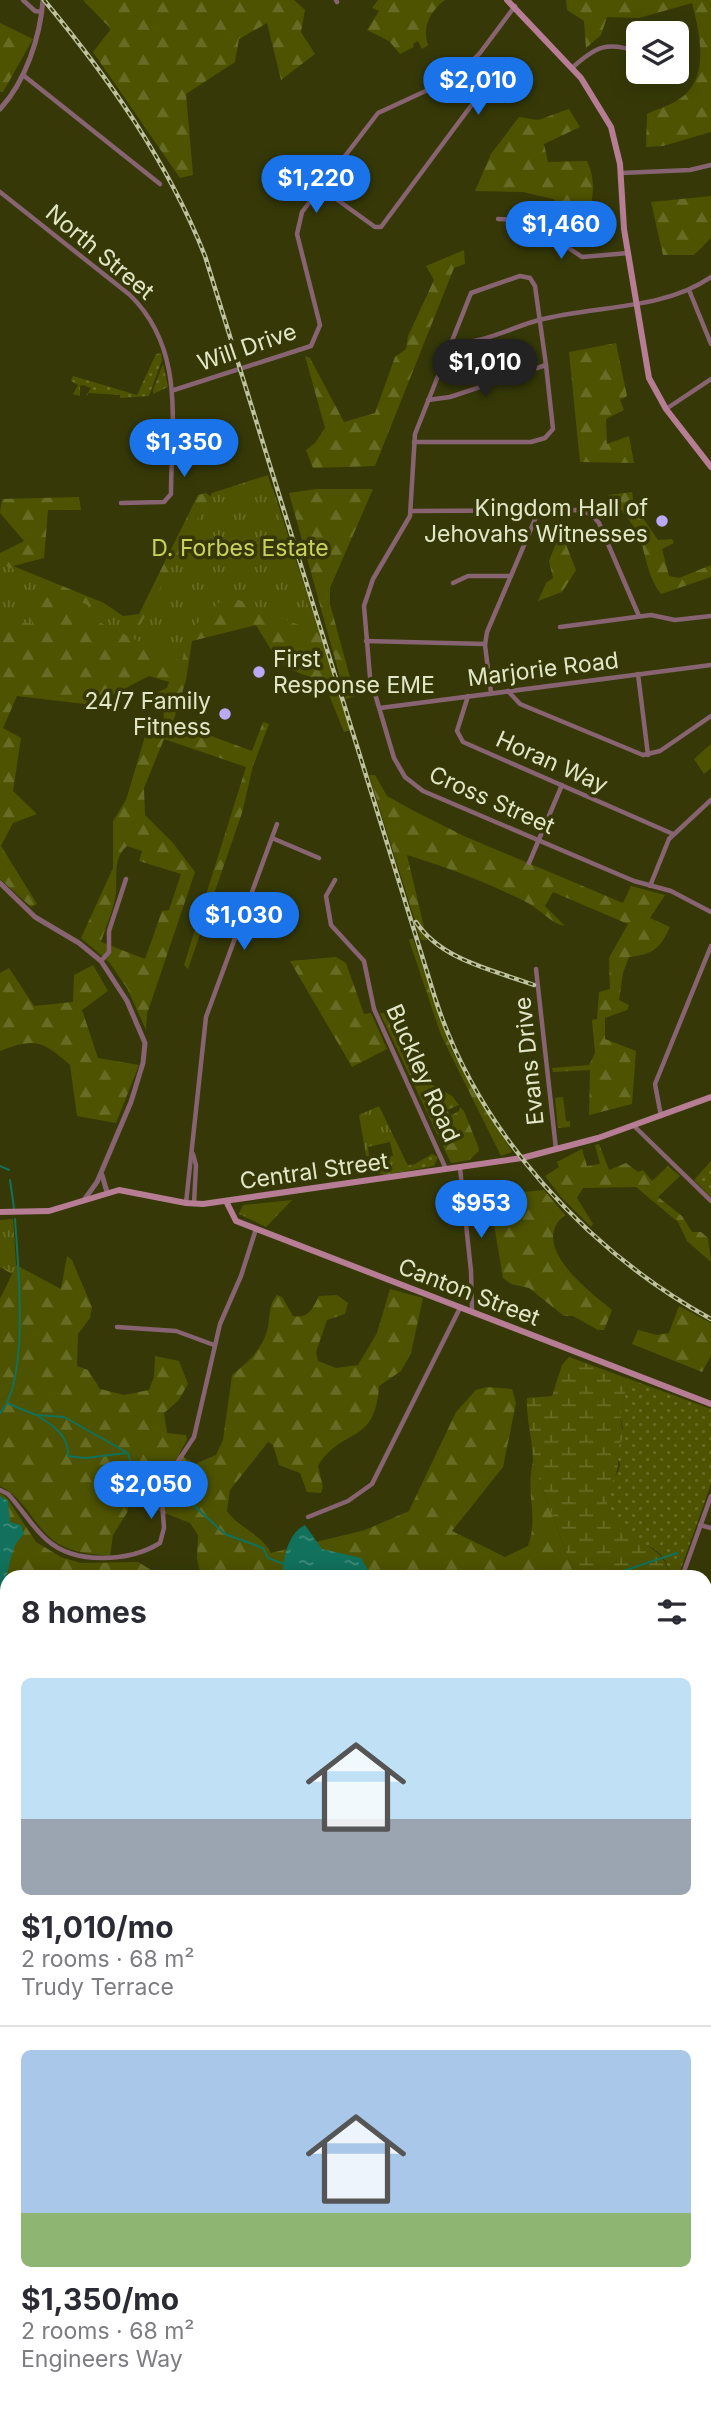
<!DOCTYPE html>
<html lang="en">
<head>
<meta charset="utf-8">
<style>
	body { margin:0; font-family:Inter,sans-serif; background:#f2f2f3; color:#2b2b33; height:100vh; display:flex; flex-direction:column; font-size:26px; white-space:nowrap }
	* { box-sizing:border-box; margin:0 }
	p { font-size:23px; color:#7c7c81 }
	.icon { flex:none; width:38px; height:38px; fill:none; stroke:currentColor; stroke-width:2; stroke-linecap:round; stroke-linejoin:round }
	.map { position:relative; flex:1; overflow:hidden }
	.panel { position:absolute; left:0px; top:1570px; width:712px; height:842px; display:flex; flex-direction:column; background:#fff; border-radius:21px 21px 0 0; box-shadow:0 4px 18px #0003 }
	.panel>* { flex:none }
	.controls { position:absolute; left:626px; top:21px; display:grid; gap:14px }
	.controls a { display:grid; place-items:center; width:63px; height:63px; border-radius:10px; background:#fff; box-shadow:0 4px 18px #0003; font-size:35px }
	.price { position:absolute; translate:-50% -60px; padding:0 16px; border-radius:24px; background:#1a73e8; color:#fff; font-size:23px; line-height:46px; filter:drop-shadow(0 2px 4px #0008) }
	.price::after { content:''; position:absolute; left:50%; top:42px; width:21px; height:16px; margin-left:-10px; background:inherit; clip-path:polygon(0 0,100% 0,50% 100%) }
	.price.current { background:#222; color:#fff }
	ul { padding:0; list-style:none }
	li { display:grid; align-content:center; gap:14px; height:371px; padding:0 21px }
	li+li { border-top:2px solid #e1e1e2 }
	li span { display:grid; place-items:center; height:217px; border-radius:10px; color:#555 }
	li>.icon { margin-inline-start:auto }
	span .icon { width:126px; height:126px; fill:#fffc; stroke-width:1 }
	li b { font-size:30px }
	h2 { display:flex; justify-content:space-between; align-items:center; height:84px; padding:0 21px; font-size:30px }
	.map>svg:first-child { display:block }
	.grass { fill:url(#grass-dots) }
	.forest { fill:url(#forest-firs); fill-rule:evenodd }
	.wetland { fill:url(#wetland-marsh) }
	.park { fill:url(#park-tufts) }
	.water { fill:url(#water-ripples) }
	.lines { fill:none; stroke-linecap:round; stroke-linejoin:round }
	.stream { stroke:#11715c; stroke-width:2 }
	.minor { stroke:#886472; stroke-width:4.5 }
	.tertiary { stroke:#886472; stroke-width:5 }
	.secondary { stroke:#b67d94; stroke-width:6 }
	.rail-casing { stroke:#bec29e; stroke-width:4.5 }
	.rail { stroke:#363907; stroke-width:2; stroke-dasharray:5; stroke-linecap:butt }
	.poi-dot { fill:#baaaf6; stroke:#363907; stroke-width:2.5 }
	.labels { text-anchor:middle; stroke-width:7; stroke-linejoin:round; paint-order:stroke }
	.street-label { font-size:23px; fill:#e2e7c7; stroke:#363907 }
	.poi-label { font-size:23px; fill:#e2e7c7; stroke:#363907; text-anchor:end }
	.park-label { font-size:23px; fill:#c9d25d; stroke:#363907 }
</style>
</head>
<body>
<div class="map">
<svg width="711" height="2411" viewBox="0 0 711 2411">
	<defs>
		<pattern id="grass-dots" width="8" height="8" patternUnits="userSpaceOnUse" patternTransform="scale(1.75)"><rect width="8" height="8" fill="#4e5301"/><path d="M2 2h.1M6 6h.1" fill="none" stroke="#676c25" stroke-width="1.8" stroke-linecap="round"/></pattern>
		<pattern id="forest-firs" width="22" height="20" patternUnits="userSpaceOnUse" patternTransform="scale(1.75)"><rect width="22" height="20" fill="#4e5301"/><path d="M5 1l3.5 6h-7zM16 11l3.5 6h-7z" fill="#676c25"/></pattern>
		<pattern id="wetland-marsh" width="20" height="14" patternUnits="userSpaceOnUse" patternTransform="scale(1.75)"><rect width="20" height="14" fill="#4e5301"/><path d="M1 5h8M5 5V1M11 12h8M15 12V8" fill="none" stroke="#676c25"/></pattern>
		<pattern id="park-tufts" width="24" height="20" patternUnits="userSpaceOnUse" patternTransform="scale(1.75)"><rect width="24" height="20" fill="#4e5301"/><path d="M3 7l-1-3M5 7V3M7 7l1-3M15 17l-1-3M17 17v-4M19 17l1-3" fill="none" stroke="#676c25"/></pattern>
		<pattern id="water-ripples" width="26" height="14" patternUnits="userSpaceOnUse" patternTransform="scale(1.75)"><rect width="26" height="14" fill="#11715c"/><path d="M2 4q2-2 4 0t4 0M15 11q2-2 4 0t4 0" fill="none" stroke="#3f8c79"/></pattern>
	</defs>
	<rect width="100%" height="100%" fill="#363907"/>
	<g class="grass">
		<path d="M161 353 162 360 149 396 120 398V395L89 393 86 396 91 388 83 385 80 386V396L73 394 78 385 71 381 73 376 137 395 156 354Z"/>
		<path d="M163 364 168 387 153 394V390Z"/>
		<path d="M432 1154 438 1157 434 1166 384 1175 379 1172 415 1164Z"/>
		<path d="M711 1161V1197L694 1180Z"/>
		<path d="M621 1376 711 1409V1484L678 1577H671C668 1566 665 1556 654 1549 647 1545 651 1549 643 1546 626 1538 602 1515 606 1494 608 1483 619 1476 620 1464L615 1453 623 1428 620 1416 628 1382Z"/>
	</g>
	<g class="forest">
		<path d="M83 0H294L305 10 301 32 315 54 281 80 267 23 239 39 235 62 186 94 193 175 180 178 93 52 111 29Z"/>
		<path d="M378 0H445C430 11 422 27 428 45L422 49 418 41 413 44 414 47 400 54 389 41 367 30 379 11 372 8Z"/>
		<path d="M566 0H711V132L663 146 646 147 647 114C657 109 669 106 678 100 711 80 700 34 692 3L639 18 607 17 601 35 586 48 584 21 567 10Z"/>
		<path d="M0 23 33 39 3 92H0Z"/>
		<path d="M569 109 580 127 544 144 548 162 587 161C600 190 587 202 591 231L553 199 523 192 475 191 491 154 519 117 538 120Z"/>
		<path d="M711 196V238L694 255H663L651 202Z"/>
		<path d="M464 250 465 264 454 268 375 466 313 468 306 450 315 443 325 428 305 356 310 358 344 422 375 413 395 357 406 349 408 336 434 280 426 266Z"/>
		<path d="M616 343 627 396 620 400 624 410 606 419 607 444 629 436 634 463 580 462 569 352Z"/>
		<path d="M273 489 351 730 344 732 323 680C280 670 278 661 256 625L192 641 186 680 173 722 252 751 263 722 269 724 253 766 242 813 188 969 184 965 246 767 164 739 144 788 145 815 173 843 195 872 147 1014 146 1030 127 988 109 962 81 938 113 868V821L126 800 146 733C170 727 165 711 158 692L167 688 169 682 149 676 93 705 17 696 3 728 21 738 13 791 37 814 13 823 1 846 37 904 31 907 0 879V553L24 541 0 513 2 499 79 497 81 510H48L44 558 13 566 104 603 123 616 139 614 198 495 206 493 214 499ZM127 846 142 851 139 861 181 874 169 910 162 911 145 959 101 942C106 926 114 909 116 893 117 878 113 857 127 846Z"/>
		<path d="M316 489H373L330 588V604L355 696 346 699 289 493Z"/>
		<path d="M632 492 634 505 658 540 672 539 674 543 662 549 669 576 679 578 711 565V577L661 594C649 579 646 559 641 541 637 528 618 505 608 495Z"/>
		<path d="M559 536 563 537 576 570 562 592 538 601 546 583 553 578 549 561Z"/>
		<path d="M711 744V768L704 774 694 759Z"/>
		<path d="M369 775H375L387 796 414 811 464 836 623 903 631 886 665 895 650 918 670 927C660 949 653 954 629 957L623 973 619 1000 629 1005 627 1010 605 1018V1039L636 1051 632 1104 589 1115 590 1070 553 1072 552 1068 589 1065 595 1053 592 1020 597 1019 599 992 610 989 609 958 628 924 553 892 545 906 565 926C550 923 541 910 528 903 489 883 449 868 407 855L427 940H421Z"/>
		<path d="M413 939 452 1051 512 1152 501 1156 441 1035 409 940Z"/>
		<path d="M336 957 346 963 364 1014 371 1013 387 1049 352 1067 290 961Z"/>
		<path d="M93 965 108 991 82 1010 98 1058 139 1065 116 1123 77 1116 70 1065C43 1041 35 1037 0 1051V973L9 968 34 1006 73 1002 74 975Z"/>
		<path d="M380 1013H385L412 1073 452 1096 459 1105 447 1110 450 1116 459 1111 460 1107 464 1111 478 1146 479 1151 469 1160 451 1163Z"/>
		<path d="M599 1144 609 1170 626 1163 638 1172 643 1170 652 1181 668 1166 680 1176 658 1197 682 1216 692 1232H701L708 1238 711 1262 687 1241 678 1222 636 1187 583 1188 577 1198 593 1224 591 1227 561 1197 545 1176 559 1167 557 1162 582 1149 587 1166 600 1164 595 1145Z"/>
		<path d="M544 1190 565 1215C527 1245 590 1292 612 1310L604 1330H598L573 1316H564L529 1288 511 1284 503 1278 489 1195Z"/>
		<path d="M13 1220 16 1265 61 1289 67 1256 72 1260 92 1307 90 1318 78 1334 77 1366 88 1370 100 1389 124 1395 149 1390 154 1377 155 1356 179 1361 188 1384 178 1401 164 1413 167 1433 186 1435 187 1440 179 1454 195 1464 216 1455 223 1440 232 1375C249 1361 263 1349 268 1327 270 1315 269 1304 277 1295L282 1297 293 1316C309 1319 312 1309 319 1296L337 1295 348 1303 345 1314 327 1320 316 1352 318 1361 336 1368 358 1365 377 1333 390 1289 423 1298 411 1353 401 1371 379 1386C375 1447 342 1426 318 1466L323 1487 321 1493 307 1492 300 1473 279 1465 273 1445 268 1442 230 1490 227 1511C239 1528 261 1534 271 1553L365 1530 409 1511 456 1412 476 1390 487 1387 512 1389 516 1403 503 1467 452 1531 505 1557 528 1546C539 1516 525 1493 533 1462L575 1577H201L197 1559 198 1535 190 1523 157 1510C151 1492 155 1484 134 1483L127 1491 128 1511 113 1535 110 1556C92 1554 73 1553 57 1543 34 1528 26 1498 0 1486V1299L12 1274 0 1267V1221Z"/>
		<path d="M679 1306 711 1323V1356L702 1372 632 1344 638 1330 657 1335 669 1333Z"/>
		<path d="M0 1493 7 1498 36 1542 61 1557 81 1563 138 1562 163 1577H7V1638L0 1633Z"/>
		<path d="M0 1670 7 1677V1877L0 1878Z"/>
		<path d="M7 2012V2054L0 2069V2013Z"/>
		<path d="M0 2136H7V2404H137L139 2407 181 2404 184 2411H0V2292L5 2281 0 2279Z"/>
		<path d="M705 2384 711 2411H634L632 2405 705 2404Z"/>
		<path d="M517 2404H564V2405L562 2411H514Z"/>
	</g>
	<path class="wetland" d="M569 1357 621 1376 628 1382 620 1416 623 1437 616 1453C626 1478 595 1492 612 1518 631 1549 661 1538 671 1577H575L533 1462C533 1440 526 1420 527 1398L552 1396 562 1365Z"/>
	<g class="park">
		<path d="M268 475 311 616 306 628 227 595 188 632 182 662 28 588 32 624 0 618V563L138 629 212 493Z"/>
		<path d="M563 1097 566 1121H570V1127L558 1128 555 1098Z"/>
		<path d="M379 1106 410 1170 380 1174 378 1159 393 1156 390 1142 368 1147 369 1156H366L359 1115Z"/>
		<path d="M292 1200 266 1227 239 1214 243 1205Z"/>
		<path d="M13 1219 16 1274 0 1266V1220Z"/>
		<path d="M0 1922H7V2012L0 2013Z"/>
		<path d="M711 1978V2012L705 2011V1980Z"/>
		<path d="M7 2054V2136H0V2069Z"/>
	</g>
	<g class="water">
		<path d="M0 1496 8 1501 10 1522 21 1525 24 1534C7 1549 12 1572 0 1592Z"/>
		<path d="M305 1525 322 1549 361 1558 368 1570 366 1577H283C282 1560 288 1533 305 1525Z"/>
	</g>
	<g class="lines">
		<g class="stream">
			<path d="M0 1166 9 1170"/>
			<path d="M10 1180 14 1208"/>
			<path d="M9 1404 36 1415 64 1417 128 1453 132 1468 161 1478"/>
			<path d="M0 1413C30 1379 18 1265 15 1219"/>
			<path d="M39 1417C55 1426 69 1437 68 1456L85 1458 127 1453"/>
			<path d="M167 1481 225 1534 263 1548 268 1558 284 1564"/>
			<path d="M605 1577 677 1553"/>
			<path d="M705 1993 711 1998"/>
			<path d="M0 2147 7 2148"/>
			<path d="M353 2404 358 2411"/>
		</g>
		<g class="minor">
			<path d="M23 0 35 11 42 12"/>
			<path d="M336 0 337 2"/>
			<path d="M572 68C596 46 607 41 639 52"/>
			<path d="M23 75 160 184"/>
			<path d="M621 173 690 170 711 165"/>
			<path d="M321 188 375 227H381L479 95 461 72"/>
			<path d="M0 192 130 295C186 350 171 424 171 494L164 502 121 503"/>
			<path d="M498 219 521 220 535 225 582 257 628 253"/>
			<path d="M689 290 711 344"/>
			<path d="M451 342C479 346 512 327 539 320 596 305 661 311 711 277"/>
			<path d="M546 365 535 286 530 278 520 276 471 293 415 434 410 516 373 579 364 606 370 677 394 758 405 777 423 791 634 881 671 891 711 912"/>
			<path d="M174 390 311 346 320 325 297 234 302 212 378 113 456 77 480 53 515 6"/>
			<path d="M666 409 711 379"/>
			<path d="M414 442H531L545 438 553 429 546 365 450 397 428 400"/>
			<path d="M412 511 578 510 592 515 599 523 639 616"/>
			<path d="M453 583 468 576H511"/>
			<path d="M560 627 651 615 675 620 711 616"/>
			<path d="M366 641 485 644"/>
			<path d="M638 674 648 755"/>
			<path d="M508 691 520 704 643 755 660 751 711 716"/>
			<path d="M491 693 485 645 487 632 539 510"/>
			<path d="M468 696 457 731 463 742 673 834"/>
			<path d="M380 708 711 665"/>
			<path d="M272 838 319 858"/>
			<path d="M529 863 562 785"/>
			<path d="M335 880 326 896 331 925 364 961 374 1009 446 1169"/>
			<path d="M650 886 669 839 711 800"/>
			<path d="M101 961 109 952V931L126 879"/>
			<path d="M536 969 556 1149"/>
			<path d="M661 1116 655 1084 711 946"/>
			<path d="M634 1126 711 1201"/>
			<path d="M193 1154 196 1165 194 1204"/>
			<path d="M460 1168 471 1271 472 1311"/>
			<path d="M186 1203 206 1017 277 824"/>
			<path d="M117 1327 176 1331 214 1345"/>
			<path d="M0 1490 8 1494C22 1509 32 1527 47 1540 75 1565 129 1562 160 1543L164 1528 161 1487 194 1437 220 1324 241 1276 256 1229"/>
			<path d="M308 1517 348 1501 372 1484 460 1308"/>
			<path d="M700 1525 711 1528"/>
			<path d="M682 1577 711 1496"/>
			<path d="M705 2103 711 2128"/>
			<path d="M705 2157H711"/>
			<path d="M705 2239 711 2235"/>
			<path d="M705 2287 711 2303"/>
			<path d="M326 2404V2411"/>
			<path d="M470 2411 473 2404"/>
			<path d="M603 2411V2404"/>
		</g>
		<g class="tertiary">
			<path d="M0 109C26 81 40 37 43 0"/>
			<path d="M0 883 35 917 79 943 101 961 127 1001 145 1043 143 1063 131 1102 97 1182 84 1200"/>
			<path d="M102 1175 107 1192"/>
			<path d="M0 1639 7 1643"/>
			<path d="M705 1818 711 1816"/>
			<path d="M238 2411V2404"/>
		</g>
		<g class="secondary">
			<path d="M507 0 581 78 611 127 620 164 624 229 649 378 666 409 711 467"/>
			<path d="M226 1201 236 1221 711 1404"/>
			<path d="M0 1212 49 1211 119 1190 186 1203 203 1204 522 1158 598 1138 711 1097"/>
		</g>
		<g class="rail-casing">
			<g id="rail">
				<path d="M44 0C108 77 168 162 205 256L436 1001C480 1135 589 1252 711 1319"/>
				<path d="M416 922C441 960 493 970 534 985"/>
			</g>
		</g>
		<use href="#rail" class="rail"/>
	</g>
	<g class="poi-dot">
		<circle cx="662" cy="521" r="7"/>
		<circle cx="259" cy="672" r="7"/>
		<circle cx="225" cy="714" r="7"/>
	</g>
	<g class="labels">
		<g class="street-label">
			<text transform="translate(100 252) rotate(40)" y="8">North Street</text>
			<text transform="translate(247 347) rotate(-19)" y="8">Will Drive</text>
			<text transform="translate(543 669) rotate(-7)" y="8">Marjorie Road</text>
			<text transform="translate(552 762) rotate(24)" y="8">Horan Way</text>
			<text transform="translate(492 800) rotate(24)" y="8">Cross Street</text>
			<text transform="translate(529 1061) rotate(-96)" y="8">Evans Drive</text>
			<text transform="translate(423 1073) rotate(66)" y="8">Buckley Road</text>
			<text transform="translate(314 1171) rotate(-8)" y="8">Central Street</text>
			<text transform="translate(469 1292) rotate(21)" y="8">Canton Street</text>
		</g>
		<g class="poi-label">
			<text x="648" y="516">Kingdom Hall of<tspan x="648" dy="26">Jehovahs Witnesses</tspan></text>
			<text x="273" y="667" text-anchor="start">First<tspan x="273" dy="26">Response EME</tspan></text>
			<text x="211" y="709">24/7 Family<tspan x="211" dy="26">Fitness</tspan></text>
		</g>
		<g class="park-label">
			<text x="240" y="556">D. Forbes Estate</text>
		</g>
	</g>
</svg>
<div class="controls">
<a><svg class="icon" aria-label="layers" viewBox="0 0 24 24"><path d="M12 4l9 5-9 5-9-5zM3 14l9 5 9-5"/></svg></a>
</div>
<b class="price" style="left:478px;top:117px">$2,010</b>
<b class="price" style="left:316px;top:215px">$1,220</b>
<b class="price" style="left:561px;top:261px">$1,460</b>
<b class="price current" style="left:485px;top:399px">$1,010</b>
<b class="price" style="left:184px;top:479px">$1,350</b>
<b class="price" style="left:244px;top:952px">$1,030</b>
<b class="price" style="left:481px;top:1240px">$953</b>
<b class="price" style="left:151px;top:1521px">$2,050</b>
<section class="panel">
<h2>8 homes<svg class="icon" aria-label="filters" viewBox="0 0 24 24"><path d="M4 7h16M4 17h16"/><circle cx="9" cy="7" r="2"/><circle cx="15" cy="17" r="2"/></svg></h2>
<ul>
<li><span style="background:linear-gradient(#bfe0f5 65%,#9aa5b1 0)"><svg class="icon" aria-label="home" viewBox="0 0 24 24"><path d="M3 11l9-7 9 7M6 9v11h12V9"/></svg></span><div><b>$1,010/mo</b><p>2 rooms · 68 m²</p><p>Trudy Terrace</p></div></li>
<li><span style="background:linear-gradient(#a9c7e8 75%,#8fb573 0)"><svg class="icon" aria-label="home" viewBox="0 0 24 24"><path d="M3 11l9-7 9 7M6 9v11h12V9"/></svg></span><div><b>$1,350/mo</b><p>2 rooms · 68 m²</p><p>Engineers Way</p></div></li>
</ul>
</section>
</div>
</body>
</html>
